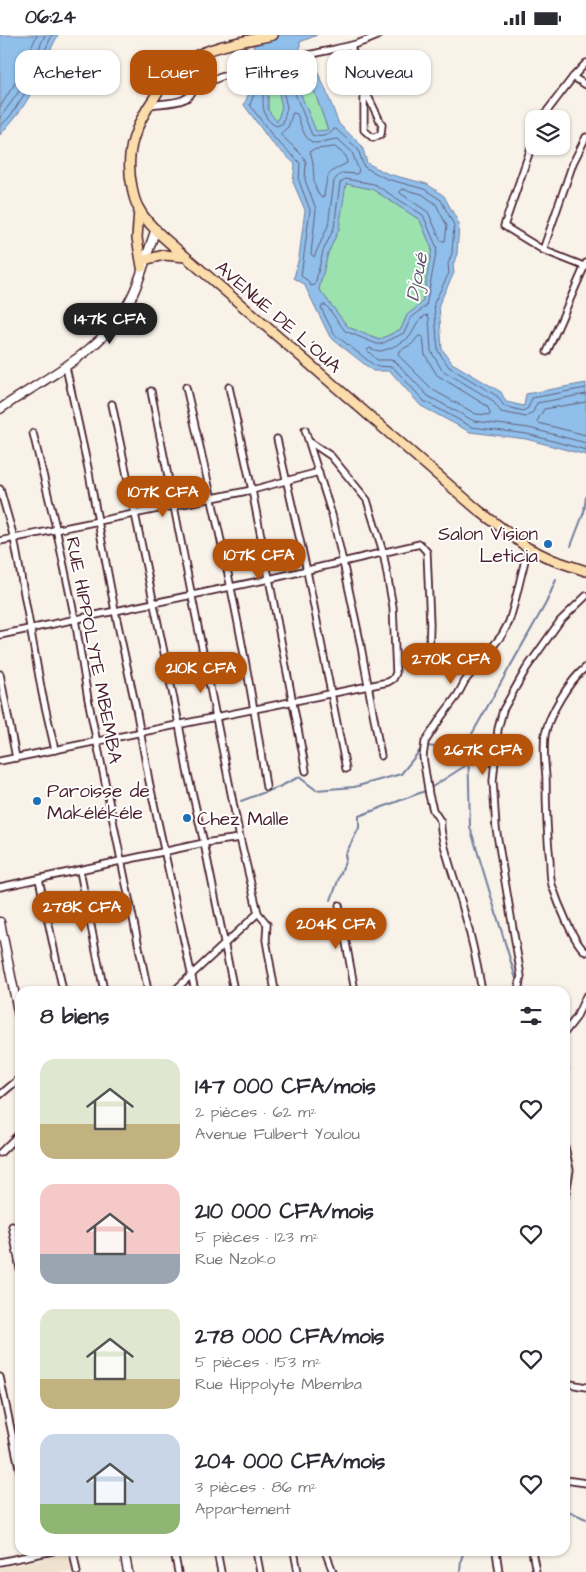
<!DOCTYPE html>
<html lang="fr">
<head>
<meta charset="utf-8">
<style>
	body { margin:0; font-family:"Architects Daughter",sans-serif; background:#f7f7f7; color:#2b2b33; height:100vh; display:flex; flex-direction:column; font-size:19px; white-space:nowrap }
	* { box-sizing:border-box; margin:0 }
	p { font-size:16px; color:#7c7c81 }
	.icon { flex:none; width:28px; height:28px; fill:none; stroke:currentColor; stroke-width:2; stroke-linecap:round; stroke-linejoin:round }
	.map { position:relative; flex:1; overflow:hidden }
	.details { position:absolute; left:15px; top:951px; width:555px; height:570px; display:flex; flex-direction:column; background:#fff; border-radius:15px; box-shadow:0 1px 4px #0004 }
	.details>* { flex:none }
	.top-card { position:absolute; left:15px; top:15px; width:556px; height:45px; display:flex; gap:10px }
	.controls { position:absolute; left:525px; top:75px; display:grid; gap:10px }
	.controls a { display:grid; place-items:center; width:45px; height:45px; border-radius:10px; background:#fff; box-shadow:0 1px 4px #0004; font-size:25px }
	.price { position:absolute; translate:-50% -42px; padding:0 11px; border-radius:18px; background:#b45309; color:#fff; font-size:16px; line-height:32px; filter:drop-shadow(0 1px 2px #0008) }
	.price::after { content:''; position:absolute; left:50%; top:30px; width:15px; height:11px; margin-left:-8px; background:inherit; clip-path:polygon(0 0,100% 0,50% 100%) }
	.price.active { background:#222; color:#fff }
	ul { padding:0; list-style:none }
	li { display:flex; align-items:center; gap:15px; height:125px; padding:0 25px }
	li span { display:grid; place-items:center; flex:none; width:140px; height:100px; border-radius:15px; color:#555 }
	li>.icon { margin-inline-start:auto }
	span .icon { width:60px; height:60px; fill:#fffc; stroke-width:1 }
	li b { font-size:21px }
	h2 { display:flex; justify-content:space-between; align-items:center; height:60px; padding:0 25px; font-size:21px }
	.tag { padding:0 18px; border-radius:15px; background:#fff; box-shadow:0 1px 4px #0004; font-size:18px; line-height:45px }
	.tag.active { background:#b45309; color:#fff }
	.status { display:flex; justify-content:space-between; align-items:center; height:35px; padding:0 25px; background:#fff; direction:ltr }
	.status svg { height:14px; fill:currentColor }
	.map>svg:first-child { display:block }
	.built { fill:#efe2ce }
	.green { fill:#9be2af; stroke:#72806d }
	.water { fill:#8fbfea; stroke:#737f9e; fill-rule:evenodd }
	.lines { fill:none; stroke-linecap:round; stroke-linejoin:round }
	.shore { stroke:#665f77; stroke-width:1 }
	.stream { stroke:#737f9e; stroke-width:2 }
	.minor-casing { stroke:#4a1f2b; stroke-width:9 }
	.secondary-casing { stroke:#4a1f2b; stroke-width:11 }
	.primary-casing { stroke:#4a1f2b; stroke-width:12 }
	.minor { stroke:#fff; stroke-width:5.5 }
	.secondary { stroke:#fff; stroke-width:8 }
	.primary { stroke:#fbddab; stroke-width:9 }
	.poi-dot { fill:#1f6fb2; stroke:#fff; stroke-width:2 }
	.labels { text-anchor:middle; stroke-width:4; stroke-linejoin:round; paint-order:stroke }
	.street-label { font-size:19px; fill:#4a1f2b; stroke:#fff }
	.poi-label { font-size:19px; fill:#4a1f2b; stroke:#fff; text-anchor:start }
	.water-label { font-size:20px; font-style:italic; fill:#62576e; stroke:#fff }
</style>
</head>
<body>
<div class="status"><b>06:24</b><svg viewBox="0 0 49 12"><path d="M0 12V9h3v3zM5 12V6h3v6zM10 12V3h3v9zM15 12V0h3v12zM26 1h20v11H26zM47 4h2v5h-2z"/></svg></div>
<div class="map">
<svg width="586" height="1537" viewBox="0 0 586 1537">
	<rect width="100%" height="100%" fill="#f8f2e9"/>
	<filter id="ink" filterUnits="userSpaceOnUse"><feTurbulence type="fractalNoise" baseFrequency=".02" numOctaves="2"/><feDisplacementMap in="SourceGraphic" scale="10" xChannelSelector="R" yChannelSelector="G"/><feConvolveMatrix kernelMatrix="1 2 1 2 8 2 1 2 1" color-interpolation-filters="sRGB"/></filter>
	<g filter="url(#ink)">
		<path class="built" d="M73 1517 77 1537H0V1533Z"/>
		<g class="green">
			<path d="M300 37 310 44 328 95 316 97 299 55Z"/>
			<path d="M278 54 282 72 277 88 268 75V56Z"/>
			<path d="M345 148 372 154 420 185 432 214 422 269 407 280 401 294 379 305 348 292 319 254 328 218 339 194Z"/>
		</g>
		<g class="water">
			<path d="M0 0H58C48 18 41 38 32 56 24 73 12 86 0 100Z"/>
			<path d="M250 0H317L300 7V30L316 34 325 53 339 89 362 111 367 128 388 139 427 149 444 161 459 189 457 219 453 230 454 238 439 269 442 314 452 328 501 357 506 367 524 371 526 359 586 348V420L526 404 470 397 421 371 390 336H373L330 302 304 249 294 243 299 222 305 175 293 147 295 129 271 107 244 70 253 48 261 37ZM300 38 310 44 328 95 316 96 299 55ZM278 54 282 72 277 87 268 75V56ZM346 149 372 154 420 185 432 214 422 268 407 280 401 294 379 305 348 292 319 254 328 218 339 194Z"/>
		</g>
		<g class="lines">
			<g class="shore">
				<path d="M295 26 297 34 295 39 294 56 312 100C319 103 330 101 334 94H336L358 114 364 132 387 144 424 154 441 165 454 190 452 218 448 229 449 238 434 268 438 316 449 332 497 361 504 371 523 376 528 373 532 363 586 353"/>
				<path d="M278 30C281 41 272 44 263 42L257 50 250 70 274 103 300 128 299 146 310 175 301 241 307 245 311 251 315 250 323 216 334 193 340 148 345 144 374 149 423 180 437 213 426 271 411 283 404 298 381 309H377L345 296 326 270H323L321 273 334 299 375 331 393 332 424 366 472 392 527 399 586 415"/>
				<path d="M276 49 282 52 287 72 283 88 277 91C262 86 262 68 264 55L267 52Z"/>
				<path d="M0 72 15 48 37 0"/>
				<path d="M293 78 297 79C301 89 304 108 317 108 324 107 332 104 338 104L352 117 359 136 357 139 342 138 337 142 334 146 328 191 314 222 311 219 316 174 305 145 306 127 303 121 280 99 288 92Z"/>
				<path d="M0 83 22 52 45 0"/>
				<path d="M0 92 11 80 27 55 52 0"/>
				<path d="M335 112 346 121 347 128C326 139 328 137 324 161L321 163C309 146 317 134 310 117L312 115Z"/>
				<path d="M402 154 422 159 436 169 447 191 445 206H441L428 177 400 158V156Z"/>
				<path d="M419 301 423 302 425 320 437 340 487 371 490 377V380L476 379 433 355 398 320 399 316 412 309Z"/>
				<path d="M586 359 537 368 533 377 526 382 501 377 492 365 442 335 431 316 429 282 427 280C414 286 417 292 410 301 405 307 389 314 381 316 377 316 374 315 370 313L367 315 377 325H391L396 327 428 361 474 386 529 393 586 408"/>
				<path d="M586 367 544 374 537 386 538 388 586 400"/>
			</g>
			<g class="stream">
				<path d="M571 511 584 477 586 462"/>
				<path d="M427 711 467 716"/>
				<path d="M432 752 468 729"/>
				<path d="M241 766 279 752 299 742 316 755 354 752 401 739 422 713"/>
				<path d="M331 865 346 824 345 820 359 793V781L425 756"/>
				<path d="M516 944 470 792 468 706 546 568 556 545"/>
				<path d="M565 1016 569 1035"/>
				<path d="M568 1476 586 1484"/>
				<path d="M349 1519 370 1516"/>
				<path d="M460 1537 461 1525 464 1516"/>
			</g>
			<g class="minor-casing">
				<g id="minor">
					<path d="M351 11 364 53V95L373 103 381 99 382 90 364 53"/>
					<path d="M573 42 586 50"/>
					<path d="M193 55C230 34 275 26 317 18 338 13 360 10 379 0"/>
					<path d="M149 70C163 67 196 71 193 48 192 38 187 36 189 25"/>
					<path d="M541 84 573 42 586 28"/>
					<path d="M534 104 504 191 543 215 586 232"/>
					<path d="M543 215 573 128 586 102"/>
					<path d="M547 317 586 228"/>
					<path d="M66 332 88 433 115 576 136 673 149 746 195 956"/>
					<path d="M186 352C217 484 247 617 266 752"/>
					<path d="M229 352 252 455 306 736"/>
					<path d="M151 356 240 803 258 878 267 889 266 905 275 956"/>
					<path d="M112 369 179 689 187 735 204 808 234 956"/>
					<path d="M305 395 332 480 343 527 360 606 381 721"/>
					<path d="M33 398 56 493 75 584 88 664 148 956"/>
					<path d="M277 404 307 536 346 734"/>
					<path d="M0 454 14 503 42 658 55 715"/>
					<path d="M0 506 252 455 319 437"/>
					<path d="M0 600 269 544 420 509 427 517 430 589 429 624"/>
					<path d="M586 632C569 646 549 679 545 700 543 714 545 729 546 742 546 771 547 799 550 827 550 834 550 842 552 850 557 865 574 909 586 917"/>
					<path d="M0 639 16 723"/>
					<path d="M0 726 388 647 393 644 396 638 393 572 383 517 367 465 331 421 310 407"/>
					<path d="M80 836 104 956"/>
					<path d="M39 844 63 956"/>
					<path d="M0 852 204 808 240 803"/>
					<path d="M339 870 355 956"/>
					<path d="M174 956 258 878"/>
					<path d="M482 956C477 928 471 900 463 873 459 855 438 801 441 787L433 775 429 760 423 722 425 707 442 681 457 661 465 646 502 600 509 587 514 570 528 513"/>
					<path d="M518 956 521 941 496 793 493 746 498 694 503 675 526 634 560 586 586 561"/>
					<path d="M565 997 576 983 586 961"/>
					<path d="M0 1060 20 1043"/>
					<path d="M565 1112 570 1135 565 1163"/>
					<path d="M0 1118 20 1098"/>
					<path d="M12 1191 20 1234"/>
					<path d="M0 1342 20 1437"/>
					<path d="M565 1348 586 1352"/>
					<path d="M565 1445 586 1448"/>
					<path d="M73 1516 77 1537"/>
					<path d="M174 1516 178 1537"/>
					<path d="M217 1516 221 1537"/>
					<path d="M256 1516 260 1537"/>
					<path d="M294 1516 298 1537"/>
					<path d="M325 1516 333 1537"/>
					<path d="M496 1516 499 1537"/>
					<path d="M532 1516 536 1537"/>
					<path d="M0 1527 53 1516"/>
				</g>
			</g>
			<g class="secondary-casing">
				<g id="secondary">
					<path d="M0 374C46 342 105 316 131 263 142 242 147 217 156 194"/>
					<path d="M0 887 20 986"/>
					<path d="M124 1516 128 1537"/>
				</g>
			</g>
			<g class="primary-casing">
				<g id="primary">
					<path d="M273 0C246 6 214 10 190 24 176 32 164 46 156 60 136 89 124 116 132 152 133 159 135 167 139 174 150 193 170 208 186 222L478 475 528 513 553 525 586 536"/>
					<path d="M139 174 137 203 142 232"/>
					<path d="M144 225 164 220 186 222"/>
				</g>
			</g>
			<use href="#minor" class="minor"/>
			<use href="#secondary" class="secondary"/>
			<use href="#primary" class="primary"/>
		</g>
	</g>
	<g class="poi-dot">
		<circle cx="548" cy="509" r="5"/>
		<circle cx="37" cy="766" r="5"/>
		<circle cx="187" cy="783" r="5"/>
	</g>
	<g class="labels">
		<g class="street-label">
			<text transform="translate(279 281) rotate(41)" y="7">AVENUE DE L'OUA</text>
			<text transform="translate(95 615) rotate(79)" y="7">RUE HIPPOLYTE MBEMBA</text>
		</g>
		<g class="poi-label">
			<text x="538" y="505" text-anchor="end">Salon Vision<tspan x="538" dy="22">Leticia</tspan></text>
			<text x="47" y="762">Paroisse de<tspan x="47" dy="22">Makélékéle</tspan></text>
			<text x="197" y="790">Chez Malle</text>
		</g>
		<g class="water-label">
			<text transform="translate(416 242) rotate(-79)" y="7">Djoué</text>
		</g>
	</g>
</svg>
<div class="controls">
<a><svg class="icon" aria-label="layers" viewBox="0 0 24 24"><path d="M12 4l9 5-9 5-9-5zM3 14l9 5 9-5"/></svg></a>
</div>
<b class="price active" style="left:110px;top:310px">147K CFA</b>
<b class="price" style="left:163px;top:483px">107K CFA</b>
<b class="price" style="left:259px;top:546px">107K CFA</b>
<b class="price" style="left:451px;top:650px">270K CFA</b>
<b class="price" style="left:201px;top:659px">210K CFA</b>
<b class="price" style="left:483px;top:741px">267K CFA</b>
<b class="price" style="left:82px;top:898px">278K CFA</b>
<b class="price" style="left:336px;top:915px">204K CFA</b>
<div class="top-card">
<a class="tag">Acheter</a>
<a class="tag active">Louer</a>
<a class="tag">Filtres</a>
<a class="tag">Nouveau</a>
</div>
<section class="details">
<h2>8 biens<svg class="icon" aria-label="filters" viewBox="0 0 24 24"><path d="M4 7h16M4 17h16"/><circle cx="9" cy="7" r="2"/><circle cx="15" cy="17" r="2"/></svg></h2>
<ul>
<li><span style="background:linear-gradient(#dfe7d0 65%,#c2b280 0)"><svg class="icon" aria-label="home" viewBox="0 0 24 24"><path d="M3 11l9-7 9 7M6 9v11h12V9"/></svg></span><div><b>147 000 CFA/mois</b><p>2 pièces · 62 m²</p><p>Avenue Fulbert Youlou</p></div><svg class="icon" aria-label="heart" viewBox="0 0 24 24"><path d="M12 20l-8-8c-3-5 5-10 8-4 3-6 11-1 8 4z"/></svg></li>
<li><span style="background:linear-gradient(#f6c9c9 70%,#9aa5b1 0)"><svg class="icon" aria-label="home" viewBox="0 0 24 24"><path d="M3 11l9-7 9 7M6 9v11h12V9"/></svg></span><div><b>210 000 CFA/mois</b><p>5 pièces · 123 m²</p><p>Rue Nzoko</p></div><svg class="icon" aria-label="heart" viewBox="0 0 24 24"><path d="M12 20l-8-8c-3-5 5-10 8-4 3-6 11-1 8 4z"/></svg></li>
<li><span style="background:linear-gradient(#dfe7d0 70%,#c2b280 0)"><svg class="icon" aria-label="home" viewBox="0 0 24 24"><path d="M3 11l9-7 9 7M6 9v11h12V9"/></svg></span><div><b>278 000 CFA/mois</b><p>5 pièces · 153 m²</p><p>Rue Hippolyte Mbemba</p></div><svg class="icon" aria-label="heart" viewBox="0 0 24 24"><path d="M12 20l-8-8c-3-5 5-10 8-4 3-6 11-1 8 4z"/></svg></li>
<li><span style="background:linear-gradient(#c9d6e8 70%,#8fb573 0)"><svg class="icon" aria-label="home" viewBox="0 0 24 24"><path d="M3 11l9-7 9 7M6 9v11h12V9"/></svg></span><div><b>204 000 CFA/mois</b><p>3 pièces · 86 m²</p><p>Appartement</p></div><svg class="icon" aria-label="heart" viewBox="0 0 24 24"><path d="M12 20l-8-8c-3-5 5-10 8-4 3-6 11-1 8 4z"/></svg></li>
</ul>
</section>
</div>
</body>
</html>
